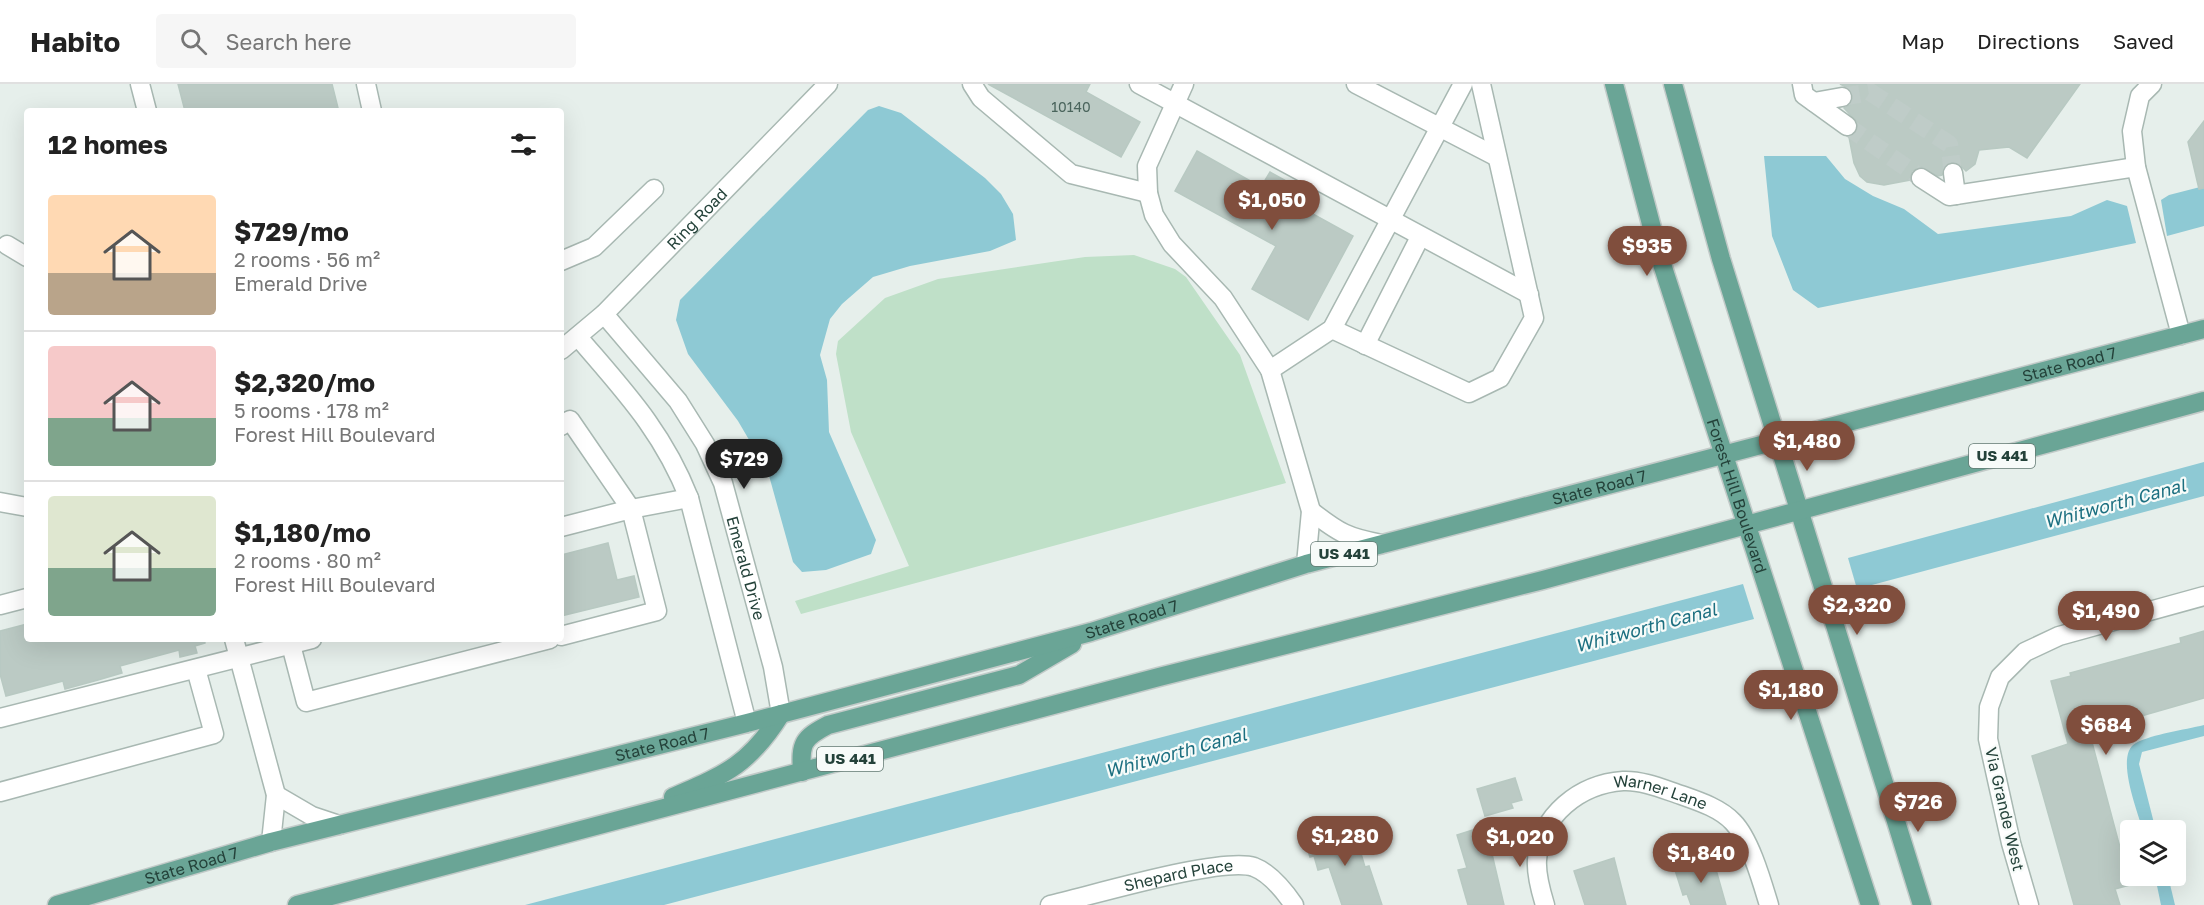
<!DOCTYPE html>
<html lang="en">
<head>
<meta charset="utf-8">
<style>
	body { margin:0; font-family:"Golos Text",sans-serif; background:#f6f6f6; color:#222; height:100vh; display:flex; flex-direction:column; font-size:22px; white-space:nowrap }
	* { box-sizing:border-box; margin:0 }
	p { font-size:20px; color:#767676 }
	.icon { flex:none; width:33px; height:33px; fill:none; stroke:currentColor; stroke-width:2; stroke-linecap:round; stroke-linejoin:round }
	.map { position:relative; flex:1; overflow:hidden }
	.details { position:absolute; left:24px; top:24px; width:540px; height:534px; display:flex; flex-direction:column; background:#fff; border-radius:6px; box-shadow:0 6px 24px #0002 }
	.details>* { flex:none }
	.fabs { position:absolute; left:2120px; top:736px; display:grid; gap:12px }
	.fabs a { display:grid; place-items:center; width:66px; height:66px; border-radius:6px; background:#fff; box-shadow:0 6px 24px #0002; font-size:30px }
	.price { position:absolute; translate:-50% -51px; padding:0 14px; border-radius:21px; background:#804e3d; color:#fff; font-size:20px; line-height:39px; filter:drop-shadow(0 2px 3px #0008) }
	.price::after { content:''; position:absolute; left:50%; top:36px; width:18px; height:14px; margin-left:-9px; background:inherit; clip-path:polygon(0 0,100% 0,50% 100%) }
	.price.on { background:#222; color:#fff }
	ul { padding:0; list-style:none }
	li { display:flex; align-items:center; gap:18px; height:150px; padding:0 24px }
	li+li { border-top:2px solid #e0e0e0 }
	li span { display:grid; place-items:center; flex:none; width:168px; height:120px; border-radius:6px; color:#555 }
	li>.icon { margin-inline-start:auto }
	span .icon { width:72px; height:72px; fill:#fffc; stroke-width:1 }
	li b { font-size:26px }
	h2 { display:flex; justify-content:space-between; align-items:center; height:72px; padding:0 24px; font-size:26px }
	header { display:flex; align-items:center; gap:36px; box-sizing:border-box; height:84px; padding:0 30px; background:#fff; border-bottom:2px solid #e0e0e0 }
	header strong { font-size:28px }
	nav { display:flex; gap:33px; margin-inline-start:auto; font-size:21px }
	.search { width:420px; height:54px; background:#f6f6f6; display:flex; align-items:center; gap:15px; box-sizing:border-box; padding:0 21px; border-radius:6px; color:#767676; font-size:22px }
	.map>svg:first-child { display:block }
	.green { fill:#bfe0c8 }
	.water { fill:#8ec9d4 }
	.building { fill:#bbcac4; stroke:#b8c9c2; stroke-width:1.5 }
	.lines { fill:none; stroke-linecap:round; stroke-linejoin:round }
	.minor-tunnel { stroke:#bfccc8; stroke-width:18; stroke-dasharray:18 9; stroke-linecap:butt }
	.minor-casing { stroke:#a8b8b2; stroke-width:21 }
	.major-casing { stroke:#c2cac8; stroke-width:21 }
	.minor { stroke:#fff; stroke-width:18 }
	.major { stroke:#6aa596; stroke-width:18 }
	.labels { text-anchor:middle; stroke-width:4.5; stroke-linejoin:round; paint-order:stroke }
	.number-label { font-size:14px; fill:#4a645c }
	.shield { fill:#f7fbf9; stroke:#637a73; stroke-width:1.5 }
	.shield-label { font-size:15px; font-weight:bold; fill:#24423a }
	.street-label { font-size:16px; fill:#24423a; stroke:#f7fbf9 }
	.water-label { font-size:18px; font-style:italic; fill:#1c6f80; stroke:#f7fbf9 }
</style>
</head>
<body>
<header>
<strong>Habito</strong>
<div class="search"><svg class="icon" aria-label="search" viewBox="0 0 24 24"><circle cx="10" cy="10" r="6"/><path d="M15 15l6 6"/></svg>Search here</div>
<nav><a>Map</a><a>Directions</a><a>Saved</a></nav>
</header>
<div class="map">
<svg width="2204" height="821" viewBox="0 0 2204 821">
	<rect width="100%" height="100%" fill="#e6efeb"/>
	<path class="green" d="M1134 171 1175 185 1186 193 1240 271 1286 399 801 530 795 517 909 482 851 348 836 270 838 257 885 214 938 195 1085 173Z"/>
	<g class="water">
		<path d="M879 22 901 29 985 94 1001 110 1013 130 1016 156 990 167 910 182 873 193 842 220 830 235 820 271 827 296 829 348 876 456 871 470 826 486 802 488 793 478 768 388 738 337 688 270 676 236 680 216 868 26Z"/>
		<path d="M1764 72H1826L1845 95 1873 112 1904 125 1938 150 2071 132 2107 116 2127 122 2136 159 1818 224 1793 206 1772 152Z"/>
		<path d="M2204 102V142L2167 152 2161 116 2169 111Z"/>
		<path d="M2204 378V412L1857 505 1848 474Z"/>
		<path d="M1743 500 1754 535 664 821H525Z"/>
		<path d="M2204 641V652L2142 668 2139 680 2156 747H2143C2138 728 2114 670 2136 659 2153 650 2184 646 2204 641Z"/>
		<path d="M2155 792H2168L2175 821H2161Z"/>
	</g>
	<g class="building">
		<path d="M178 0H332L338 24 326 27H185Z"/>
		<path d="M988 0H1090L1086 8 1140 38 1121 73Z"/>
		<path d="M1840 0H2080L2027 74 2009 63 1979 66 1975 80 1966 87 1958 79 1952 78 1946 81 1942 91 1938 92 1921 83 1912 87 1910 96 1884 101 1867 98 1860 92 1854 79 1849 53 1856 48 1857 38 1844 24 1850 21 1853 12 1850 5Z"/>
		<path d="M2204 37V104L2199 105 2188 58Z"/>
		<path d="M1197 67 1261 103 1270 88 1290 99 1282 113 1353 152 1308 236 1252 205 1276 162 1175 107Z"/>
		<path d="M608 459 617 496 634 492 639 513 561 532V471Z"/>
		<path d="M27 540V555H204L205 559 195 562 197 569 180 573 179 566 120 582 122 589 98 596 65 605 63 597 6 612 0 590V547Z"/>
		<path d="M2204 547V614L2089 647 2130 801 2115 805 2120 821H2074L2032 672 2068 660 2051 597 2071 592 2070 589 2181 559 2180 554Z"/>
		<path d="M1515 694 1522 716 1511 719 1513 724 1485 732 1477 705Z"/>
		<path d="M1498 738 1503 755 1493 758 1496 769 1492 770 1504 821H1468L1458 786 1467 784 1457 751Z"/>
		<path d="M1353 743 1365 783 1369 782 1382 821H1342L1329 783 1318 786 1314 772 1310 773 1305 757Z"/>
		<path d="M1614 774 1626 821H1585L1574 787Z"/>
		<path d="M1713 775 1726 821H1691L1687 810 1683 811 1675 786Z"/>
	</g>
	<g class="lines">
		<g class="minor-tunnel">
			<path d="M1842 13 1870 8 1949 60 1953 89"/>
			<path d="M1847 42 1921 94"/>
		</g>
		<g class="minor-casing">
			<g id="minor">
				<path d="M140 0 147 27"/>
				<path d="M366 0 372 27"/>
				<path d="M972 0 981 14 1071 90 1148 109"/>
				<path d="M1139 0 1529 210"/>
				<path d="M1184 0 1147 82 1148 109 1154 131 1172 160 1223 214 1270 286 1311 427 1306 480"/>
				<path d="M1356 0 1497 73"/>
				<path d="M1802 0 1804 11 1847 42"/>
				<path d="M2152 0 2140 12 2132 47 2136 83 2181 251"/>
				<path d="M1814 18 1842 13"/>
				<path d="M1953 89 1956 111"/>
				<path d="M1921 94 1949 112 2136 83"/>
				<path d="M7 161 27 173"/>
				<path d="M561 177 594 163 654 105"/>
				<path id="s1" d="M604 230 678 317 705 360 723 399 773 583 781 630"/>
				<path d="M1332 245 1469 309 1500 294 1534 234 1481 0"/>
				<path d="M578 253C624 307 662 346 689 414L747 639"/>
				<path d="M1365 261 1420 153"/>
				<path id="s2" d="M561 266 604 230 828 0"/>
				<path d="M1270 286 1332 245 1463 0"/>
				<path d="M561 342 570 336 631 425 657 527 561 552"/>
				<path d="M0 418 27 423"/>
				<path d="M1311 427C1339 449 1348 454 1382 460"/>
				<path d="M561 443 631 425 689 414"/>
				<path d="M0 521 27 514"/>
				<path d="M234 555 276 711 271 758"/>
				<path d="M291 561 306 618 550 555"/>
				<path d="M0 634 312 555"/>
				<path d="M0 708 214 650 196 585"/>
				<path d="M276 711 312 732 339 741"/>
				<path id="s3" d="M1050 821C1090 812 1222 772 1254 783 1270 789 1285 808 1294 821"/>
				<path id="s4" d="M1545 821C1541 808 1536 790 1537 776 1540 731 1580 700 1623 697 1642 696 1663 705 1681 711 1698 717 1720 724 1733 738 1750 755 1762 798 1769 821"/>
				<path d="M2029 821 2011 759 1988 655 1989 623 2000 593 2025 568 2059 552 2204 512"/>
			</g>
		</g>
		<g class="major-casing">
			<g id="major">
				<path id="s5" d="M1614 0 1660 174 1870 821"/>
				<path d="M1673 0 1721 175 1922 821"/>
				<path d="M802 688C800 659 803 654 828 641L1019 591 1072 560"/>
				<path d="M673 713C726 690 749 681 781 630"/>
				<path id="s6" d="M57 821 271 758 747 639 1091 548 1306 480 2204 245"/>
				<path d="M297 821 1159 593 1543 496 2204 317"/>
			</g>
		</g>
		<use href="#minor" class="minor"/>
		<use href="#major" class="major"/>
	</g>
	<g class="labels">
		<g class="number-label">
			<text x="1071" y="28">10140</text>
		</g>
		<g class="shield">
			<rect x="1969" y="360" width="66" height="24" rx="4.5"/>
			<rect x="1311" y="458" width="66" height="24" rx="4.5"/>
			<rect x="817" y="663" width="66" height="24" rx="4.5"/>
		</g>
		<g class="shield-label">
			<text x="2002" y="377">US 441</text>
			<text x="1344" y="475">US 441</text>
			<text x="850" y="680">US 441</text>
		</g>
		<g class="street-label">
			<text dy="6" stroke="none"><textPath href="#s2" startOffset="189">Ring Road</textPath></text>
			<text dy="6" stroke="none"><textPath href="#s6" startOffset="2084">State Road 7</textPath></text>
			<text dy="6" stroke="none"><textPath href="#s6" startOffset="1598">State Road 7</textPath></text>
			<text dy="6" stroke="none"><textPath href="#s5" startOffset="430">Forest Hill Boulevard</textPath></text>
			<text dy="6" stroke="none"><textPath href="#s1" startOffset="296">Emerald Drive</textPath></text>
			<text dy="6" stroke="none"><textPath href="#s6" startOffset="1112">State Road 7</textPath></text>
			<text dy="6" stroke="none"><textPath href="#s6" startOffset="626">State Road 7</textPath></text>
			<text dy="6" stroke="none"><textPath href="#s4" startOffset="212">Warner Lane</textPath></text>
			<text transform="translate(2005 725) rotate(77)" y="6">Via Grande West</text>
			<text dy="6" stroke="none"><textPath href="#s6" startOffset="140">State Road 7</textPath></text>
			<text dy="6" stroke="none"><textPath href="#s3" startOffset="132">Shepard Place</textPath></text>
		</g>
		<g class="water-label">
			<text transform="translate(2115 420) rotate(-15)" y="6">Whitworth Canal</text>
			<text transform="translate(1646 544) rotate(-15)" y="6">Whitworth Canal</text>
			<text transform="translate(1176 669) rotate(-15)" y="6">Whitworth Canal</text>
		</g>
	</g>
</svg>
<div class="fabs">
<a><svg class="icon" aria-label="layers" viewBox="0 0 24 24"><path d="M12 4l9 5-9 5-9-5zM3 14l9 5 9-5"/></svg></a>
</div>
<b class="price" style="left:1272px;top:147px">$1,050</b>
<b class="price" style="left:1647px;top:193px">$935</b>
<b class="price" style="left:1807px;top:388px">$1,480</b>
<b class="price on" style="left:744px;top:406px">$729</b>
<b class="price" style="left:1857px;top:552px">$2,320</b>
<b class="price" style="left:2106px;top:558px">$1,490</b>
<b class="price" style="left:1791px;top:637px">$1,180</b>
<b class="price" style="left:2106px;top:672px">$684</b>
<b class="price" style="left:1918px;top:749px">$726</b>
<b class="price" style="left:1345px;top:783px">$1,280</b>
<b class="price" style="left:1520px;top:784px">$1,020</b>
<b class="price" style="left:1701px;top:800px">$1,840</b>
<section class="details">
<h2>12 homes<svg class="icon" aria-label="filters" viewBox="0 0 24 24"><path d="M4 7h16M4 17h16"/><circle cx="9" cy="7" r="2"/><circle cx="15" cy="17" r="2"/></svg></h2>
<ul>
<li><span style="background:linear-gradient(#ffd9b3 65%,#b9a48a 0)"><svg class="icon" aria-label="home" viewBox="0 0 24 24"><path d="M3 11l9-7 9 7M6 9v11h12V9"/></svg></span><div><b>$729/mo</b><p>2 rooms · 56 m²</p><p>Emerald Drive</p></div></li>
<li><span style="background:linear-gradient(#f6c9c9 60%,#7fa58c 0)"><svg class="icon" aria-label="home" viewBox="0 0 24 24"><path d="M3 11l9-7 9 7M6 9v11h12V9"/></svg></span><div><b>$2,320/mo</b><p>5 rooms · 178 m²</p><p>Forest Hill Boulevard</p></div></li>
<li><span style="background:linear-gradient(#dfe7d0 60%,#7fa58c 0)"><svg class="icon" aria-label="home" viewBox="0 0 24 24"><path d="M3 11l9-7 9 7M6 9v11h12V9"/></svg></span><div><b>$1,180/mo</b><p>2 rooms · 80 m²</p><p>Forest Hill Boulevard</p></div></li>
</ul>
</section>
</div>
</body>
</html>
